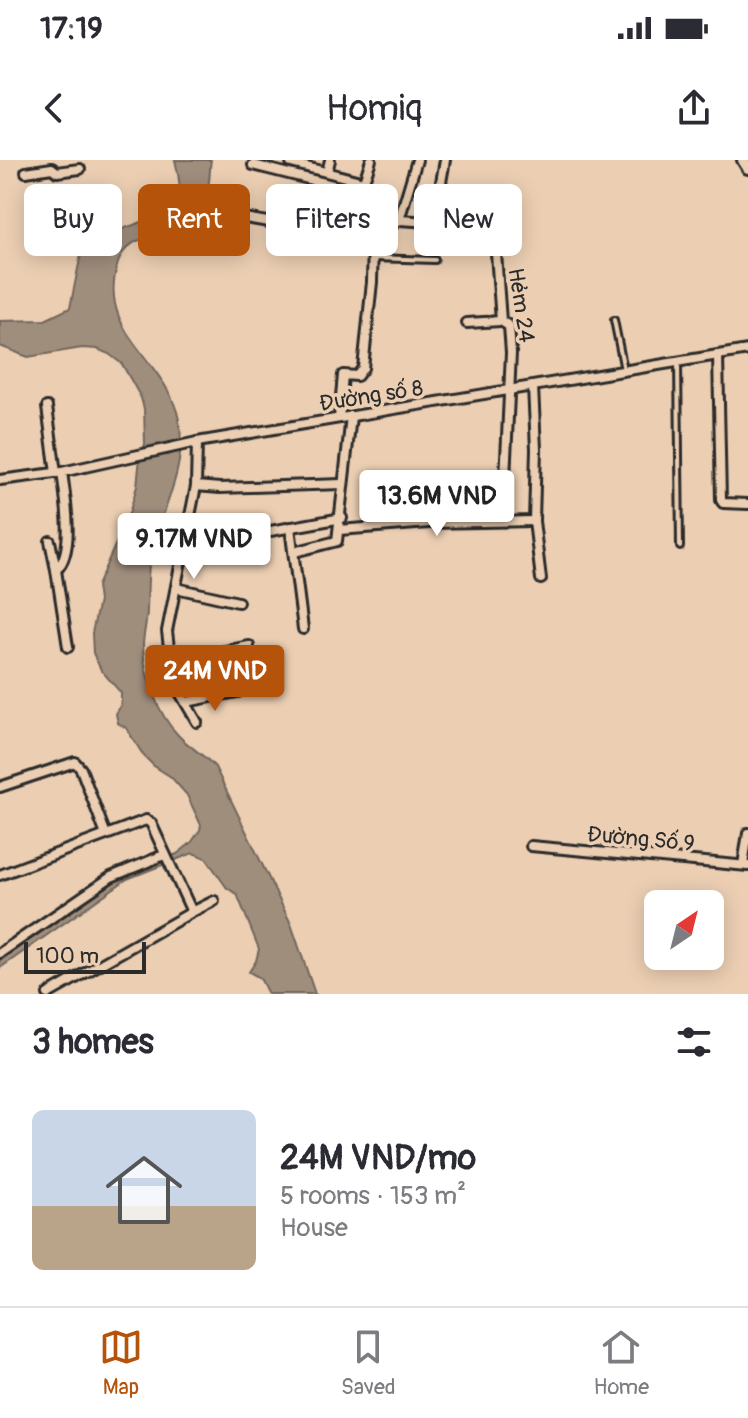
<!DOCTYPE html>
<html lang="en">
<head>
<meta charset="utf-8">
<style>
	body { margin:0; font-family:Pangolin,sans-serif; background:#f2f2f3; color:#2b2b33; height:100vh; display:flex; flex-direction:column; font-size:30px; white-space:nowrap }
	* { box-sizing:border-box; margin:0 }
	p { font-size:26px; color:#7c7c81 }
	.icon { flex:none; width:44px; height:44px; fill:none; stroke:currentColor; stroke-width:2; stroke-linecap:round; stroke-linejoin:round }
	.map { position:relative; height:834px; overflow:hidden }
	.panel { display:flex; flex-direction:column; background:#fff; flex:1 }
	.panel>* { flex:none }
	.guide { position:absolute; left:24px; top:24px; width:700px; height:72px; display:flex; gap:16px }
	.needle { width:52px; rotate:35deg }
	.fabs { position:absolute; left:644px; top:730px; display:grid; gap:16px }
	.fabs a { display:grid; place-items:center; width:80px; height:80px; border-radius:12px; background:#fff; box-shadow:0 4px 20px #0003; font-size:40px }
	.scale { position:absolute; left:24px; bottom:20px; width:122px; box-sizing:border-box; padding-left:8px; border:4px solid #2b2b2b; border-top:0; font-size:22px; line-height:28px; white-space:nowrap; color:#2b2b2b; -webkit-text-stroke:6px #eccfb3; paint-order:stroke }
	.price { position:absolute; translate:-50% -68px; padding:0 18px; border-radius:8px; background:#fff; color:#222; font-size:26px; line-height:52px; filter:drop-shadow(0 2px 4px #0008) }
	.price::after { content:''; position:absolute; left:50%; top:48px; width:24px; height:18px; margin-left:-12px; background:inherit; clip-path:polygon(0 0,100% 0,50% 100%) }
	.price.on { background:#b45309; color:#fff }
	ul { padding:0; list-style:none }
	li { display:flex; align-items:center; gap:24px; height:200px; padding:0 32px }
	li span { display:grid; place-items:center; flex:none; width:224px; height:160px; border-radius:12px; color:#555 }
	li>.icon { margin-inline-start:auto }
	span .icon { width:96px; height:96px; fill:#fffc; stroke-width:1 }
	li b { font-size:34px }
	h2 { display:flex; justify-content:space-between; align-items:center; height:96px; padding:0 32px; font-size:34px }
	.pill { padding:0 28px; border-radius:12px; background:#fff; box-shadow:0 4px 20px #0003; font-size:28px; line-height:72px }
	.pill.on { background:#b45309; color:#fff }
	.status { display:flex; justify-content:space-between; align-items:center; height:56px; padding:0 40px; background:#fff; direction:ltr }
	.status svg { height:22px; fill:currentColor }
	header { display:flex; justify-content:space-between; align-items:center; height:104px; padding:0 32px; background:#fff; font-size:36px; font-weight:600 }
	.tab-bar { display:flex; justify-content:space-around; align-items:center; height:112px; border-top:2px solid #e1e1e2; background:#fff; font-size:22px; color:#7c7c81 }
	.tab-bar a { display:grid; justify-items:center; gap:4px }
	.tab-bar .on { color:#b45309 }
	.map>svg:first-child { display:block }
	.water { fill:#a08e7d; stroke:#71665c; stroke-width:2 }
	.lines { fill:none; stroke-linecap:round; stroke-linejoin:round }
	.service-casing { stroke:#2b2b2b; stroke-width:10 }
	.minor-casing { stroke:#2b2b2b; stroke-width:14 }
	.tertiary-casing { stroke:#2b2b2b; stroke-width:16 }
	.service { stroke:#eccfb3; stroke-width:4 }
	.minor { stroke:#eccfb3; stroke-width:8 }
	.tertiary { stroke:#eccfb3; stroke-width:10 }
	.labels { text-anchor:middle; stroke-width:7; stroke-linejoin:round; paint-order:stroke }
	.street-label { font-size:22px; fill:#2b2b2b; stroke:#eccfb3 }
</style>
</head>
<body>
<div class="status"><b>17:19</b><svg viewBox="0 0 49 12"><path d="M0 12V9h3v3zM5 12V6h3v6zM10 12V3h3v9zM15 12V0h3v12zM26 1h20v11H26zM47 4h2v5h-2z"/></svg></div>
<header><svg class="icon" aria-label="back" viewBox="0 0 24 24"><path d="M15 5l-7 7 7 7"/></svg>Homiq<svg class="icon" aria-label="share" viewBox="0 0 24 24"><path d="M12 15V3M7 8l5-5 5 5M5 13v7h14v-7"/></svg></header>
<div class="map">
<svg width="748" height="834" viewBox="0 0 748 834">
	<rect width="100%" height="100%" fill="#eccfb3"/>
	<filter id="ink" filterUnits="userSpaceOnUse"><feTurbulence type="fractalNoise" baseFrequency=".0125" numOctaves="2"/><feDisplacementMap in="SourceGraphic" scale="16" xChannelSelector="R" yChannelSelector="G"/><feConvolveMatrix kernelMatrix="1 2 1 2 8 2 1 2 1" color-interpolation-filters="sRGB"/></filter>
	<g filter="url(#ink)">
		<path class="water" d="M175 0H211C209 10 211 19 207 29 202 42 188 59 176 66 154 79 127 75 118 103 95 173 167 199 179 260 187 304 166 343 153 384 147 405 148 427 147 450 147 462 143 474 143 486 144 516 157 553 178 575 189 587 203 594 215 607L291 764 315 834H268L260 818 249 812 256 801 259 789 237 734 227 728 206 698 193 693 127 719 0 808V796L116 717 177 694 191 683 200 670 201 665 187 635 171 617 154 606 144 596 126 568 118 563 116 554 121 545V533L101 510 93 493 92 473 99 441 97 426 129 354 137 326 140 297 145 284 144 249 141 238 122 204 109 194 97 189 82 188 28 197 0 186V161L45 160 70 148 82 89C105 67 172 63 179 32 181 23 177 9 175 0Z"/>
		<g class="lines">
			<g class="service-casing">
				<g id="service">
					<path d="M373 98 435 100"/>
					<path d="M614 160 624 210"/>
					<path d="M678 202 680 387"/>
				</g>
			</g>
			<g class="minor-casing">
				<g id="minor">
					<path d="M292 0 291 3 364 22"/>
					<path d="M253 5 360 32 371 40 374 45 372 122 363 208 357 216 343 215 339 258"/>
					<path d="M26 12 52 8 57 12 80 9"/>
					<path d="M327 12 330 0"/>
					<path d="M363 24 371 0"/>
					<path d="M216 53 372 80 399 60 494 66 501 161 509 166 511 193 503 361"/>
					<path d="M399 60 417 0"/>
					<path d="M434 61 445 0"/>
					<path d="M467 163 501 161"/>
					<path d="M718 195 721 340 723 343 748 344"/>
					<path d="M533 227 536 289 534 361 541 419"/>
					<path d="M47 247 56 313"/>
					<path d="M197 282 196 326 167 471 173 521 197 562"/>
					<path d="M62 312C65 336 76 393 56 410L68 487"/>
					<path d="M0 320 62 312 197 282 748 190"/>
					<path d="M196 326 220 328 342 324"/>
					<path d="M290 367 303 469"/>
					<path d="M339 370 429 363 534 361"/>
					<path d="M187 377 210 382 342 358"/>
					<path d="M50 381 56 410"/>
					<path d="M294 392 337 381 351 256"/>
					<path d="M176 428 238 442"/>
					<path d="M171 502 249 486"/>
					<path d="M186 542 238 532"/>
					<path d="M0 627 75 602 81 609 106 675"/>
					<path d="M531 686 748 706"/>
					<path d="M743 705 748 673"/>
					<path d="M0 715 146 660 151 663 192 752 48 834"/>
					<path d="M192 752 214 741"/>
					<path d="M0 793 111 717 164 695"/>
				</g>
			</g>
			<g class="tertiary-casing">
				<path id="tertiary" d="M743 0 748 8"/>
			</g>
			<use href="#service" class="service"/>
			<use href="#minor" class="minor"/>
			<use href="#tertiary" class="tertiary"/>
		</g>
	</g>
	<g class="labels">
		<g class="street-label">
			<text transform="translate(522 145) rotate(81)" y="8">Hẻm 24</text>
			<text transform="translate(371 235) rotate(-9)" y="8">Đường số 8</text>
			<text transform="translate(641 678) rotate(5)" y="8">Đường Số 9</text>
		</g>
	</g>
</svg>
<div class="fabs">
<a><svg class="needle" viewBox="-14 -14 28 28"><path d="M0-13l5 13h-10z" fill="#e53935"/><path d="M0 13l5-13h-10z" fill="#7c7c81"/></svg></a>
</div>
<div class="scale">100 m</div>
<b class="price" style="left:437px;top:378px">13.6M VND</b>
<b class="price" style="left:194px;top:421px">9.17M VND</b>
<b class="price on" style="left:215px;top:553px">24M VND</b>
<div class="guide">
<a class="pill">Buy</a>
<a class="pill on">Rent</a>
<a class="pill">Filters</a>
<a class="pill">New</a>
</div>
</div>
<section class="panel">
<h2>3 homes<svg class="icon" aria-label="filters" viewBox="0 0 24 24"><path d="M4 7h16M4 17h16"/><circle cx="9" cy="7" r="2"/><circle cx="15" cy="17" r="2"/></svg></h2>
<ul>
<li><span style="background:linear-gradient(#c9d6e8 60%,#b9a48a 0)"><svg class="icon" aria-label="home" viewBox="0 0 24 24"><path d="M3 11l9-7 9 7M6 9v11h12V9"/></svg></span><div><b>24M VND/mo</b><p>5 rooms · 153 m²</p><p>House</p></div></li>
</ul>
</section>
<nav class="tab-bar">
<a class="on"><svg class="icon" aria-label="map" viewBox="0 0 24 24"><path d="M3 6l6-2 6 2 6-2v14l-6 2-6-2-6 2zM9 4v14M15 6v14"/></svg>Map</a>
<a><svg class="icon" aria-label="saved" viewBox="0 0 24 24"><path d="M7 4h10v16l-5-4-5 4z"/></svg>Saved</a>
<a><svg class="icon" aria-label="home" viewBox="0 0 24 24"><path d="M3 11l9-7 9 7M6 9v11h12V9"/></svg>Home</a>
</nav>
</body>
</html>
